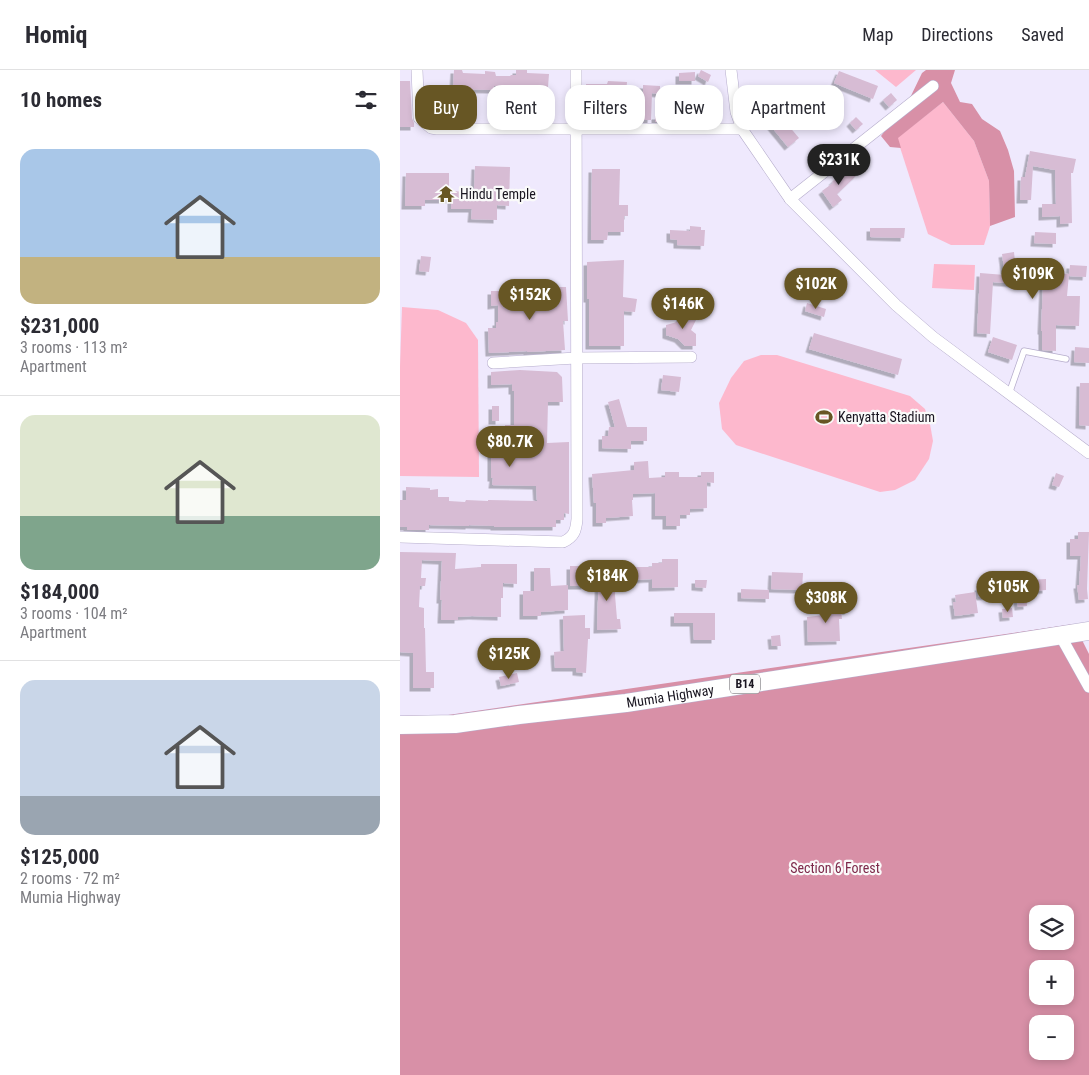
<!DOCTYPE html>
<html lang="en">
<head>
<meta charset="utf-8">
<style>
	body { margin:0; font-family:"Roboto Condensed",sans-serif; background:#f7f7f7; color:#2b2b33; height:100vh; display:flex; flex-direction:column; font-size:19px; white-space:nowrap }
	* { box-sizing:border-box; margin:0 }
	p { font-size:16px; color:#7c7c81 }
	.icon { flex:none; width:28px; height:28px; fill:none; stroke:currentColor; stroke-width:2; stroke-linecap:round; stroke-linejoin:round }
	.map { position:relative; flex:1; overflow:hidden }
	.panel { display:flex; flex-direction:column; background:#fff; width:400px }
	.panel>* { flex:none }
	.hud { position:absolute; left:15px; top:15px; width:475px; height:45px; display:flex; gap:10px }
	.tools { position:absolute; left:629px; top:835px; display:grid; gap:10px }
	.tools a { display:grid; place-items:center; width:45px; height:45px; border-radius:10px; background:#fff; box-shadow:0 2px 8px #0003; font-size:25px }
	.price { position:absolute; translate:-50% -42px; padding:0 11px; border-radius:18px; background:#675624; color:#fff; font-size:16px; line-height:32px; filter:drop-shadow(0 1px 2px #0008) }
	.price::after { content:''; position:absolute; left:50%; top:30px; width:15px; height:11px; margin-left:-8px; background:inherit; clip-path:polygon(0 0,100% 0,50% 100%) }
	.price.current { background:#222; color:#fff }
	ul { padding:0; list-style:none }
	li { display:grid; align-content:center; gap:10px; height:265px; padding:0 20px }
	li+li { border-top:1px solid #e1e1e2 }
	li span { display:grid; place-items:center; height:155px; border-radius:15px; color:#555 }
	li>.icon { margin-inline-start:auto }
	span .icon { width:90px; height:90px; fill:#fffc; stroke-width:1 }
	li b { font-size:21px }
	h2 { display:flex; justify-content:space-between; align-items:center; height:60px; padding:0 20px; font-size:21px }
	.tag { padding:0 18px; border-radius:15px; background:#fff; box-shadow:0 2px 8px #0003; font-size:18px; line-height:45px }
	.tag.current { background:#675624; color:#fff }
	header { display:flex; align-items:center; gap:30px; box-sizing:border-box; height:70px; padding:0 25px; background:#fff; border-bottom:1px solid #e1e1e2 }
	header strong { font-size:24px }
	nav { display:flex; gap:28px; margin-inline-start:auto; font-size:18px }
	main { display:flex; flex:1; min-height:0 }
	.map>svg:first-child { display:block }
	.green { fill:#fdb8cd }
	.forest { fill:#d890a7; fill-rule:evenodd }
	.building { fill:#d7bcd4; filter:url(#shadow) }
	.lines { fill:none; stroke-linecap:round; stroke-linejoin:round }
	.service-casing { stroke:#b6adcc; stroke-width:7 }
	.minor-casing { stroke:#b6adcc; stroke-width:12 }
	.trunk-casing { stroke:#b6adcc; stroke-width:19 }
	.service { stroke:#fff; stroke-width:5.5 }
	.minor { stroke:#fff; stroke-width:11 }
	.trunk { stroke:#fff; stroke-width:18 }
	.labels { text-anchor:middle; stroke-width:4.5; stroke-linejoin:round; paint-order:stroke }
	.shield { fill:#fafafa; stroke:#5c5a61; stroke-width:1 }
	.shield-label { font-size:12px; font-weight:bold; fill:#191520 }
	.poi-label { font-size:14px; fill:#191520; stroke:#fafafa; text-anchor:start }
	.street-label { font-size:14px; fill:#191520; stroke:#fafafa }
	.park-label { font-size:14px; fill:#7d294a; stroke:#fafafa }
</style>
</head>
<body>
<header>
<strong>Homiq</strong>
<nav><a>Map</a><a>Directions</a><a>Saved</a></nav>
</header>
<main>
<section class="panel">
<h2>10 homes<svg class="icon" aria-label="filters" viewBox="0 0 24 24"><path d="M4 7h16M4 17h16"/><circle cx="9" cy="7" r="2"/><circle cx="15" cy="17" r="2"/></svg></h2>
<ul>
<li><span style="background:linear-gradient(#a9c7e8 70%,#c2b280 0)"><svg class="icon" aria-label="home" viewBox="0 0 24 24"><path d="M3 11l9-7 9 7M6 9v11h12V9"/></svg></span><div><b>$231,000</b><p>3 rooms · 113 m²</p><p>Apartment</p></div></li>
<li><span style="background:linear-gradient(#dfe7d0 65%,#7fa58c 0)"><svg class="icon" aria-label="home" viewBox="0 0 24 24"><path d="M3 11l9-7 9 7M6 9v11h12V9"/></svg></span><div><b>$184,000</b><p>3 rooms · 104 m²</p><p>Apartment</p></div></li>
<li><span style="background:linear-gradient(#c9d6e8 75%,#9aa5b1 0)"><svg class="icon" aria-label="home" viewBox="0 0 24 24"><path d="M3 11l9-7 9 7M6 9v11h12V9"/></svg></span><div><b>$125,000</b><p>2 rooms · 72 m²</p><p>Mumia Highway</p></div></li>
</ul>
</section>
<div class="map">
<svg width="689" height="1005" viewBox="0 0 689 1005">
	<defs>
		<filter id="shadow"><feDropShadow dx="-3.5" dy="3.5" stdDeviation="0" flood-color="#0004"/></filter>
	</defs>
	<rect width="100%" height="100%" fill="#efe9fd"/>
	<g class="green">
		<path d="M475 0H516L496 17Z"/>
		<path d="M543 32 574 71 589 111 590 156 584 175H551L528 164 497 68Z"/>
		<path d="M534 194 575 195 574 220 532 218Z"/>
		<path d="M2 237 38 240 66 253 78 270 79 407 0 406V296Z"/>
		<path d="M361 285H377L510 326 525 339 530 354 533 371 529 389 515 410 495 420 480 422 336 375 322 359 319 333 331 308 344 291Z"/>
	</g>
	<g class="forest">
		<path d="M526 0H555L551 13 560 32 572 34 582 49 600 61 608 80 614 101 615 147 590 156 589 111 574 71 543 32 498 68 501 78 490 77 481 66 508 32 522 3Z"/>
		<path d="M674 554 689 584V1005H0V646L48 645ZM638 844H665V871H638ZM638 899H665V926H638ZM638 954H665V981H638Z"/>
	</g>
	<g class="building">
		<path d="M54 0H62L63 3 85 4V1L95 2 96 6H110L111 5H116V0H127V3L149 4 148 17 132 16V20L110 18V16H94V20L53 19Z"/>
		<path d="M301 0 311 5 308 12 298 6Z"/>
		<path d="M439 1 478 16 473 29 434 13Z"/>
		<path d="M295 2V11H279V3Z"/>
		<path d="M0 11H10L12 48 14 53V57H0Z"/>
		<path d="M208 11 227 12 226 25H243V15L260 16V24L252 23 251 50H238V44L199 43V47H186V14H207Z"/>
		<path d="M25 20H35V36H26Z"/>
		<path d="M491 23 497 30 489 37 483 30Z"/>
		<path d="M430 31 438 39 429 48 421 41Z"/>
		<path d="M371 35 399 68 388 77 361 44Z"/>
		<path d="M283 41 314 42V52H284Z"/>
		<rect x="255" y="46" width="8" height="6"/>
		<path d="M456 47 463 54 456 60 450 53Z"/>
		<path d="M630 81 676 89 673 103H671L672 153 660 154V146L642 147V134H656L655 100 633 96 631 130H620L621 107H625Z"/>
		<path d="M75 96 110 97 109 136 97 135V150L71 149 72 139H51V130H25V136H5L6 103H49V121L74 122Z"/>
		<path d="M449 96 457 105 437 124 442 130 433 137 422 121 433 113 432 112Z"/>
		<path d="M192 99H220L219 135H228V146H224V162H208L207 170H191Z"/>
		<path d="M290 156 301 157V160H305L304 176 277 175V170L270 169V160L290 161Z"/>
		<path d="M470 158H505L504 168 470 167Z"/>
		<path d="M635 162 656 163V174L634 173Z"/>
		<path d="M614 182 616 201 669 204 667 226H680L679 256 656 255V281L642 280V261H641L643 216 593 212 590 264 577 263 580 203 605 205 602 184Z"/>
		<path d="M21 186 31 187 29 202 19 201Z"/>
		<path d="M224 190 223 227 237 229 235 242 224 241V276H189V229H187V192Z"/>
		<path d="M670 195 687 196 686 207 669 206Z"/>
		<path d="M148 209 149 217H166L168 251H163L165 280 127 282V281L89 283 88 258H96V252H98V235L91 236V221H104L105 230H134L133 217H139V210Z"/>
		<path d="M407 233 426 239 424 247 405 241Z"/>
		<path d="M285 241 296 250 291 260 296 264V276H285L278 269 266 265V255L277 252Z"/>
		<path d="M414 263 502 289 498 305 409 279Z"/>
		<path d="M593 267 617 275 612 290 588 282Z"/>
		<path d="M675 277 689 278V293L674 292Z"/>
		<path d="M120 300 157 302 162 307 163 332H148L147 373 169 372V444L164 443V450H156V457H94V456L69 455V456L29 455V460H7V457H0V430H6V417L30 418V420L38 419V427H49V431L65 432 66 430 88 431V430L137 431 136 416 92 415 93 408H91V382H124V367H105V355H114V321H112V314L91 315V302Z"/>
		<path d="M263 305 281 307 279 322 261 320Z"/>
		<path d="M680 313H689V356L679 355Z"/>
		<path d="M219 329 227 357H247V371H231V379L202 378V366H208L209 357H215L208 332Z"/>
		<rect x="92" y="336" width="7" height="15"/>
		<path d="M248 391 249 408 265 407V402H279V407H301V402H314V413L307 412V438L290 439V445H280V456H266V446H255V423L233 424V430H232L233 446 206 448V453H196V433H194L192 404 234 400V392Z"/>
		<path d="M656 403 664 406 659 417 652 415Z"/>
		<path d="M678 462H689L687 519 688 529 679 530 677 515H679L681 486H670V469H678Z"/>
		<path d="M0 482 56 483 55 499 81 497V494H117V514L103 513V528H101V547L72 546 58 547V550H41L42 530H40L42 491 22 490 21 508H26L25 516H20L19 537 24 538V558H25L26 602H34V618H13V583L0 582Z"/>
		<path d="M262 489H278V517L252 518V509L233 510 232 497H252V493H262Z"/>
		<path d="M170 496H180V506H185V516H170Z"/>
		<path d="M134 498H150L151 516 168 515V540L141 542V546H123V521H134Z"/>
		<path d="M199 500H216L215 525 217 549H220L221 559 197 560Z"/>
		<path d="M372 502 403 503 402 520 371 519Z"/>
		<path d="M627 509V510L646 509V520L626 522 627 536 618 537 616 521H614L613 510Z"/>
		<path d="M295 510H307L306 518 295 517Z"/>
		<path d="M588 516 589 526 579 527 578 517Z"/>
		<path d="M341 519 369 520V529L341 528Z"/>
		<path d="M575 522 578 543 555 546 553 532H556L555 525Z"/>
		<path d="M447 532 448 541H441L442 549H439L440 571 408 572 407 547 424 545 423 534Z"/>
		<path d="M612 538 613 547 603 548 602 539Z"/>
		<path d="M274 543H315V570H294L293 553H274Z"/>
		<path d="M185 545V558H190V569H188L186 603 176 602V598H155L154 582 164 581 163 546Z"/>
		<path d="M380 565 381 576H372L371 566Z"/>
		<path d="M117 603 119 612 101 616 99 607Z"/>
	</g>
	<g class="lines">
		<g class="service-casing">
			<path id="service" d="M609 324 624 281 666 289"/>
		</g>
		<g class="minor-casing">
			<g id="minor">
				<path d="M17 0 19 48 31 58 37 59H342"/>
				<path d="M331 0 336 42 342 59 390 129 496 235 533 267 689 383"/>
				<path d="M390 129 533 16"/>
				<path d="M93 293 176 288 291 287"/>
				<path d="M0 467 163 472C174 467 176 461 177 449L176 0"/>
				<path d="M660 565 689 617"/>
			</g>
		</g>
		<g class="trunk-casing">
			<g id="trunk">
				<path id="s1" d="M0 655 55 654 119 645 226 633 689 561"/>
			</g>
		</g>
		<use href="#service" class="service"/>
		<use href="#minor" class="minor"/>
		<use href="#trunk" class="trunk"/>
	</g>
	<defs>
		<g id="temple-bare" transform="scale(1.35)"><path d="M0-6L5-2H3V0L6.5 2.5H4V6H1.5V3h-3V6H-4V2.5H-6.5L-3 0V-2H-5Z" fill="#675624" stroke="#fafafa" stroke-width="2.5" paint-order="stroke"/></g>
		<g id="stadium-bare" transform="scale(1.35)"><path d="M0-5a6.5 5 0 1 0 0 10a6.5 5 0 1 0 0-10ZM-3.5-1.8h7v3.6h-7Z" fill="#675624" stroke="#fafafa" stroke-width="2.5" paint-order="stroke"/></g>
	</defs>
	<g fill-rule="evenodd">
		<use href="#temple-bare" x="46" y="124"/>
		<use href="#stadium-bare" x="424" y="347"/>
	</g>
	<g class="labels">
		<rect class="shield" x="330" y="604.5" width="30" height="19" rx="4"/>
		<g class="shield-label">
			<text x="345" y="618">B14</text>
		</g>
		<g class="poi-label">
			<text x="60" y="129">Hindu Temple</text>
			<text x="438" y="352">Kenyatta Stadium</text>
		</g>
		<g class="street-label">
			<text dy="5" stroke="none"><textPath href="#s1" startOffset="272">Mumia Highway</textPath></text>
		</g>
		<g class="park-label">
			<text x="435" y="803">Section 6 Forest</text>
		</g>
	</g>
</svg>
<div class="tools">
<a><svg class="icon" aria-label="layers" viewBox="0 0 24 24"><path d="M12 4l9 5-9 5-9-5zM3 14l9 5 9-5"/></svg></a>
<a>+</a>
<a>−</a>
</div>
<b class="price current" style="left:439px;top:116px">$231K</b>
<b class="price" style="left:633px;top:230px">$109K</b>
<b class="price" style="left:416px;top:240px">$102K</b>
<b class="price" style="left:130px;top:251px">$152K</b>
<b class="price" style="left:283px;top:260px">$146K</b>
<b class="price" style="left:110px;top:398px">$80.7K</b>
<b class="price" style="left:207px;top:532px">$184K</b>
<b class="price" style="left:608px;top:543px">$105K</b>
<b class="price" style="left:426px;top:554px">$308K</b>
<b class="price" style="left:109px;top:610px">$125K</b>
<div class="hud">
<a class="tag current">Buy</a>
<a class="tag">Rent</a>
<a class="tag">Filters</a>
<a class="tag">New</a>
<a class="tag">Apartment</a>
</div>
</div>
</main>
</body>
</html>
